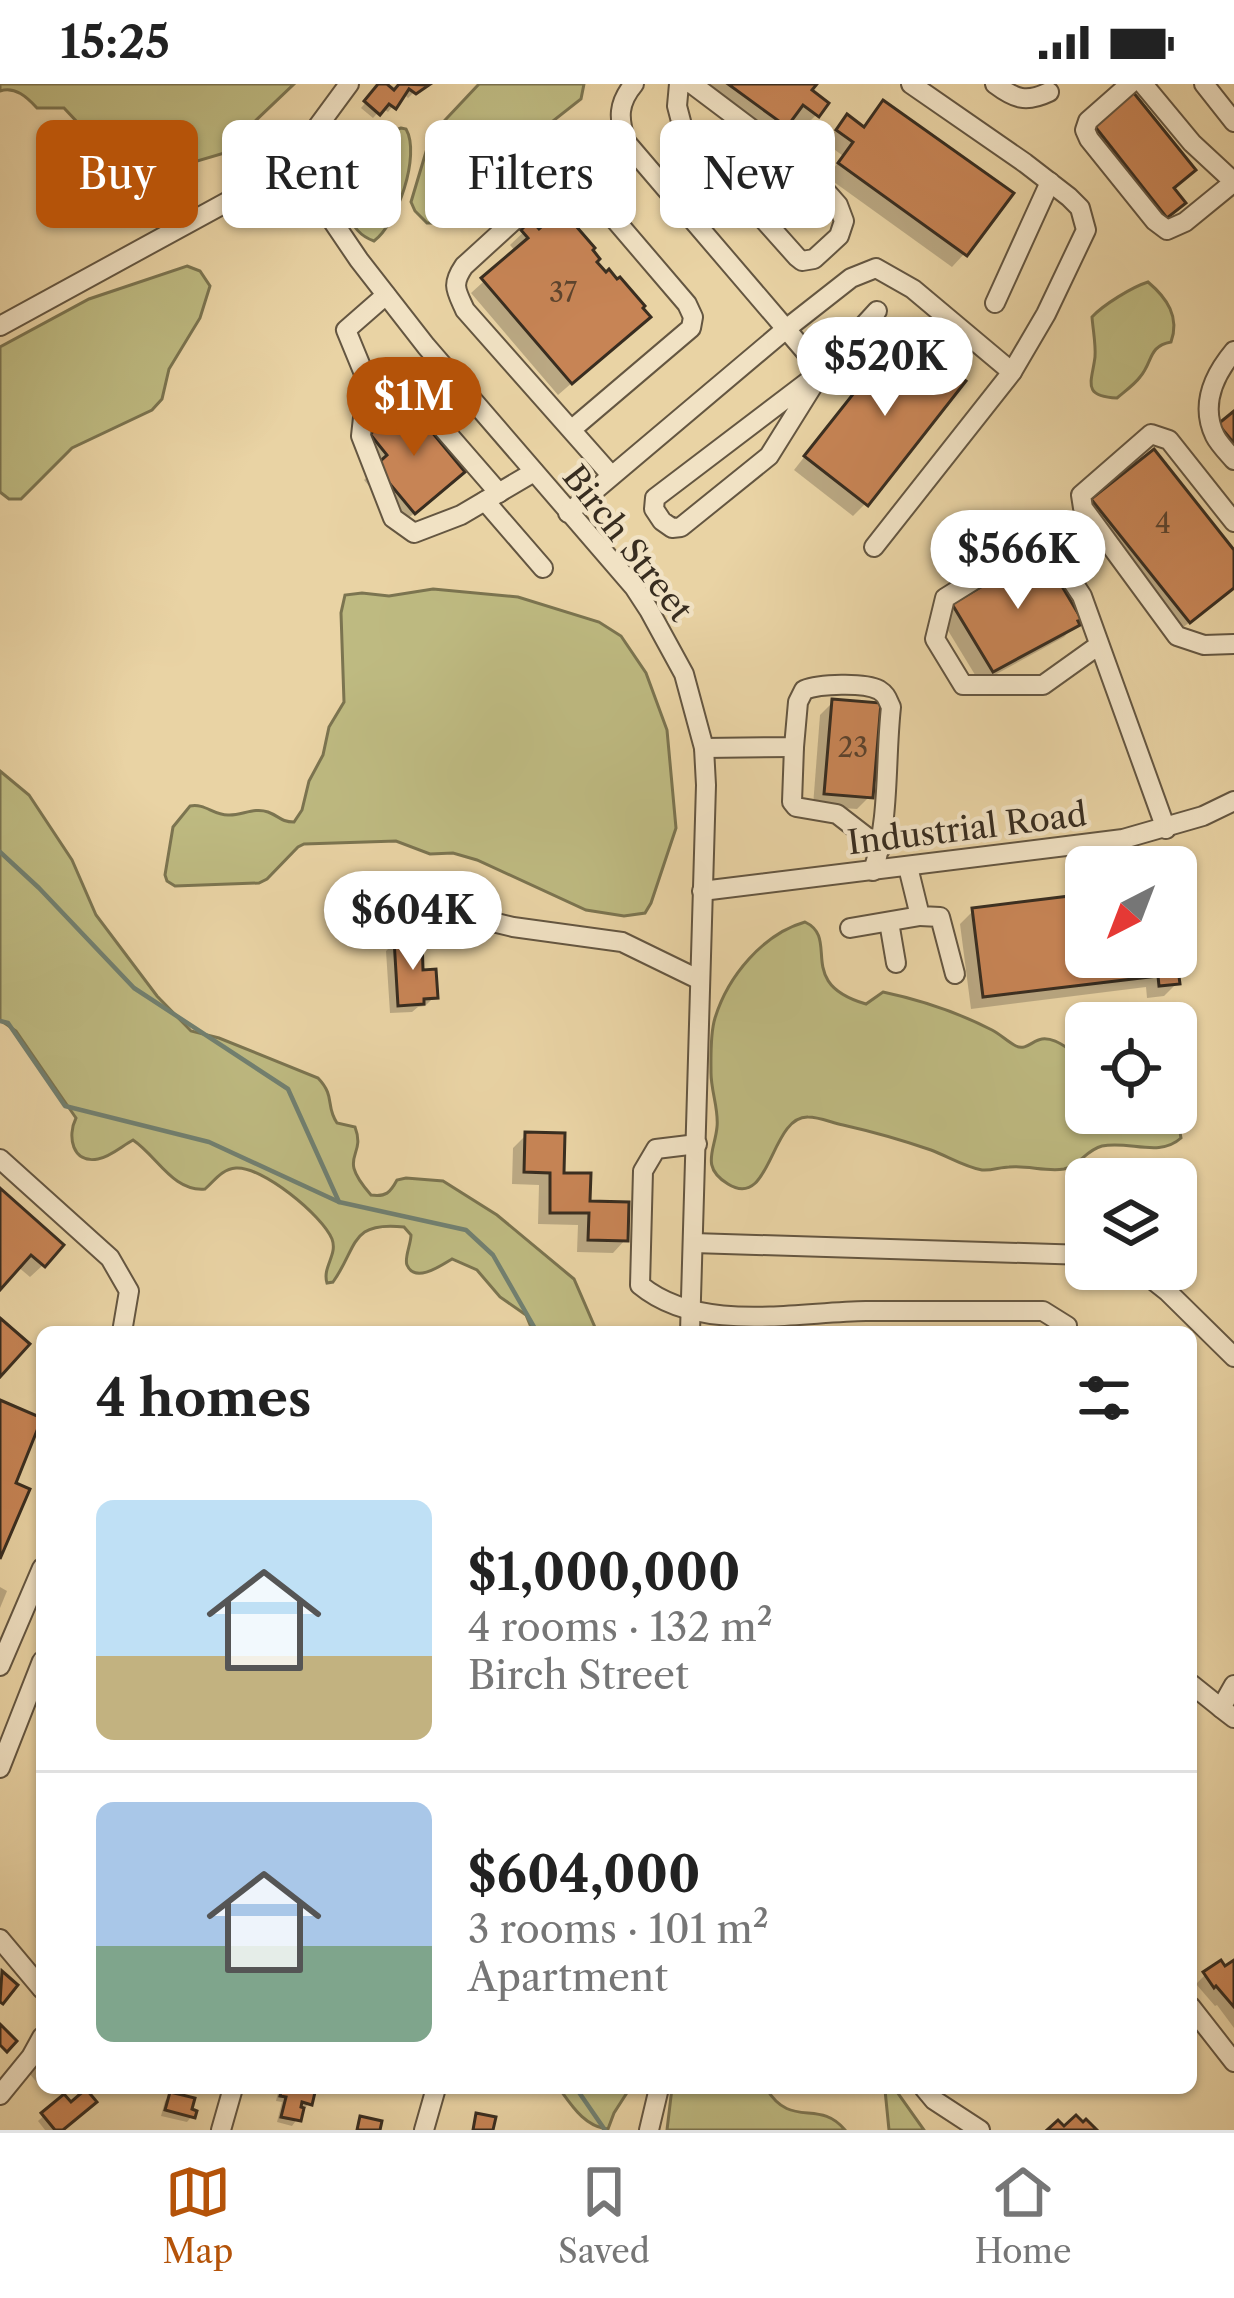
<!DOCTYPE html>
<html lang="en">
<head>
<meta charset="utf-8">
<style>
	body { margin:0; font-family:"Libre Caslon Text",serif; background:#f6f6f6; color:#222; height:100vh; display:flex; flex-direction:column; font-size:45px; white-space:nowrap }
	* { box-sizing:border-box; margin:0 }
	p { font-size:39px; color:#767676 }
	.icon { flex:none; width:66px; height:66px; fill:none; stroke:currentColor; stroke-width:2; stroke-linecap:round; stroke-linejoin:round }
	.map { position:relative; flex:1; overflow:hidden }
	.sheet { position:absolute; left:36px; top:1242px; width:1161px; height:768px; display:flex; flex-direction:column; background:#fff; border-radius:18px; box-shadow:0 3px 9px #0004 }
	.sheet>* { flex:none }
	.guide { position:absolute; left:36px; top:36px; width:1164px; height:108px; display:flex; gap:24px }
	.needle { width:78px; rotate:222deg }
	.buttons { position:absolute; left:1065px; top:762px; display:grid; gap:24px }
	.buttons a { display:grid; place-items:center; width:132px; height:132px; border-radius:18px; background:#fff; box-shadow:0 3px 9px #0004; font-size:60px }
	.price { position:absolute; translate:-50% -102px; padding:0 27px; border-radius:42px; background:#fff; color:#222; font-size:39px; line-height:78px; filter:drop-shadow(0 3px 6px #0008) }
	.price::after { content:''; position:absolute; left:50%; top:72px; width:36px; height:27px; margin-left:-18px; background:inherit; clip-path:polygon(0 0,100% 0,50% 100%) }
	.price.selected { background:#b45309; color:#fff }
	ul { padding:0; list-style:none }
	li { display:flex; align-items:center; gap:36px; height:300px; padding:0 60px }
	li+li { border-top:3px solid #e0e0e0 }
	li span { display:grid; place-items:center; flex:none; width:336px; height:240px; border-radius:18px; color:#555 }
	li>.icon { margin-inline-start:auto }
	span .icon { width:144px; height:144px; fill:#fffc; stroke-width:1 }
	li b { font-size:51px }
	h2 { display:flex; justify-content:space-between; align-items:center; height:144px; padding:0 60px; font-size:51px }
	.tag { padding:0 42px; border-radius:18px; background:#fff; box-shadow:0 3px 9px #0004; font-size:42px; line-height:108px }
	.tag.selected { background:#b45309; color:#fff }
	.status { display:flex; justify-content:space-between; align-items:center; height:84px; padding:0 60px; background:#fff; direction:ltr }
	.status svg { height:33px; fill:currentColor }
	.dock { display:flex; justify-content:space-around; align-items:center; height:168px; border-top:3px solid #e0e0e0; background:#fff; font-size:33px; color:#767676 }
	.dock a { display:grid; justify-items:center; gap:6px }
	.dock .selected { color:#b45309 }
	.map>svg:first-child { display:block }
	.green { fill:#beba81; stroke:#7b7450; stroke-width:3 }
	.shadow { fill:#0003 }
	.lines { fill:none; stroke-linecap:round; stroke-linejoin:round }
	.stream { stroke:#718071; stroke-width:4.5 }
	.building { fill:#c78455; stroke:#382d20; stroke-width:3 }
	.minor-casing { stroke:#645641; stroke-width:22 }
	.minor { stroke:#f1e2c4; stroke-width:18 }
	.labels { text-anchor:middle; stroke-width:9; stroke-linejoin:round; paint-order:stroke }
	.number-label { font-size:27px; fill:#5c432d }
	.street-label { font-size:33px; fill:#382d20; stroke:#f1e2c4 }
</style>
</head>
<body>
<div class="status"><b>15:25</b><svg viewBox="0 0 49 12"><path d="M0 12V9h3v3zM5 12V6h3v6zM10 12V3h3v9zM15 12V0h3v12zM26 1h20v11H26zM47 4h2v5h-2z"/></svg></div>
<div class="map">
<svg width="1234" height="2046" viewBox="0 0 1234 2046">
	<rect width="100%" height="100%" fill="#e9d3a4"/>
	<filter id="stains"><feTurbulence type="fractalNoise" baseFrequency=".00167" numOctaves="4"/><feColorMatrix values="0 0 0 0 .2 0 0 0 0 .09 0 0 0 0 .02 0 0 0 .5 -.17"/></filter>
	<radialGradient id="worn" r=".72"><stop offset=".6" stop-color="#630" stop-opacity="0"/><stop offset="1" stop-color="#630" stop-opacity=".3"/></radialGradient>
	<g class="green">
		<path d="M0 0H294L251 41 238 65 197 77 184 92 154 101 113 88 83 65 79 40 64 24H37C27 13 15 2 0 7Z"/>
		<path d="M479 0H584L581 15 506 74 434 139H427L415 127 411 118 431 51Z"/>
		<path d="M401 44 406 45C421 71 397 140 374 157 360 152 353 143 348 129 337 93 367 54 401 44Z"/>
		<path d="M187 182 200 187 210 202 200 234 169 285 162 315 152 326 72 364 21 415H9L0 408V263L89 215Z"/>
		<path d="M1148 198C1167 214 1180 233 1171 258 1148 262 1153 278 1140 293 1134 301 1125 307 1117 314 1081 312 1092 298 1095 273 1096 261 1093 246 1092 233 1103 221 1132 203 1148 198Z"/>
		<path d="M433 505 518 513 599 538 621 552 646 589 667 646 676 744 651 819 645 829 624 832 586 826 477 776 453 769 430 770 396 757 304 760 298 763 267 795 259 799 175 802 167 797 165 791 173 743 190 722C205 719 213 731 228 731 241 732 254 723 268 728 279 732 281 738 294 738L302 726 309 697 323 671 329 643 344 618 341 529 345 511 362 509 389 512Z"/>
		<path d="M0 687 29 711 72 776 96 831 157 912 191 947 219 954 318 994C336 1013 325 1021 337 1039L355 1043C367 1075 335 1070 371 1111 386 1113 390 1109 397 1096L406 1094 443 1097 497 1131 574 1195 597 1248H533L526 1231 500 1213 477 1186 452 1175C442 1181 415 1200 407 1181 404 1174 411 1160 411 1151L404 1143C349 1137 358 1163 333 1198L327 1199C322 1183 338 1171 332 1155 322 1131 262 1082 236 1084 222 1085 215 1096 205 1105 173 1108 157 1072 133 1056 122 1062 110 1073 98 1075 72 1080 67 1052 76 1034L16 947 0 936Z"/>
		<path d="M805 838C841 855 794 899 866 920L883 908C921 916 957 928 992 946 1000 950 1008 958 1016 962 1026 967 1033 956 1042 955 1058 953 1071 970 1086 973V1029L1176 1027 1181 1054C1159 1074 1129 1056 1102 1062 1086 1066 1079 1082 1064 1085 1046 1088 1027 1081 1009 1083 1000 1083 992 1087 982 1086 965 1083 947 1072 931 1066 902 1056 874 1048 843 1041 832 1039 820 1033 808 1033 770 1032 771 1127 728 1100 700 1083 715 1066 717 1043 719 1026 711 1007 711 989 711 972 710 950 715 934 728 892 763 850 805 838Z"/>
		<path d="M559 2004H630L614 2029 608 2045C585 2043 572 2022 559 2004Z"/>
		<path d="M672 2004H766C791 2046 819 2014 845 2046H667Z"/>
		<path d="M890 2005 897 2008 924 2046H889L885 2006Z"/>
	</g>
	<g class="shadow">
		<path d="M382 0 393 10 401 0H424L416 10 414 8 408 14 403 9 388 28 382 24 373 34 361 24Z"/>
		<path d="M698 0H813L808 7 816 31 804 43 790 33 772 54Z"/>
		<path d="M1133 13 1171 105 1169 131 1153 144 1082 55Z"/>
		<path d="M884 20 964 170 952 183 827 93 843 72 826 59 835 47 847 34 862 45Z"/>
		<path d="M531 141 593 178 634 245 558 311 471 209 516 168 510 161Z"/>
		<path d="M890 264 865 420 853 432 794 386Z"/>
		<path d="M372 352 449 401 401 440 364 396 376 385 359 364Z"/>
		<path d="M1093 417 1234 471V503L1176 549 1081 429Z"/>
		<path d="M954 522 1076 540 1064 553 980 599 941 535Z"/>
		<path d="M833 618 870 712 857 725 813 722 820 631Z"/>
		<path d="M1086 813V873H1173L1177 899 1164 912 1147 914 1146 903 971 925 960 840 973 827Z"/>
		<path d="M395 858 434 913 425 922 418 923 412 928 390 929 386 867Z"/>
		<path d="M526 1051 587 1120 625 1156 613 1169 577 1168 578 1141 538 1140 539 1101 512 1100 513 1064Z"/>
		<path d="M0 1108 43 1181 30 1193 17 1182 0 1202Z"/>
		<path d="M0 1503 7 1507 0 1524Z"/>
		<path d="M1234 1880V1944L1217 1921 1215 1922 1196 1900 1205 1891 1225 1886Z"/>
		<path d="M42 1977V2004H48L44 2007 29 1989Z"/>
		<path d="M279 2004H313L309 2019 292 2042 277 2038 282 2018 276 2017Z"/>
		<path d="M171 2011 192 2032 187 2038 161 2032 165 2017Z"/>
		<path d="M64 2014 60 2046H45L38 2037Z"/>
	</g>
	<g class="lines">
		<g class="stream">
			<path d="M0 768 39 804 134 904 288 1005 339 1118"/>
			<path d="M0 937 8 939 65 1022 209 1058 339 1118 466 1146 493 1171 537 1248"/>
			<path d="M576 2004 605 2046"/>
		</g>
	</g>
	<g class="building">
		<path d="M378 0H387L394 6 399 0 429 1 416 10 409 5 396 25 389 20 380 31 364 17Z"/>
		<path d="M728 0H817L812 6 829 19 819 33 803 21 787 43Z"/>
		<path d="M1133 8 1196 86 1174 104 1186 119 1167 134 1093 40Z"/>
		<path d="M883 16 1014 109 967 172 838 79 853 58 836 46 847 30 864 43Z"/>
		<path d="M559 127 567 136 569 134 595 164 593 166 600 175 597 178 606 188 609 185 617 195 620 193 645 222 643 224 651 233 572 300 481 194 528 154 521 146 531 136 539 145Z"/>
		<path d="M903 247 966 297 868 422 804 372Z"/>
		<path d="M407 318 465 388 415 430 375 382 387 371 370 350Z"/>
		<path d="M1234 327V359L1218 340Z"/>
		<path d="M1154 365 1234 466V504L1190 539 1091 415Z"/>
		<path d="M1041 467 1082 536 1078 537 1080 541 993 588 952 520Z"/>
		<path d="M832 615 881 619 873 714 824 710Z"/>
		<path d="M1086 810V873H1176V869L1180 900 1159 902 1158 892 983 913 972 824Z"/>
		<path d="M422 853 423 886 436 885 438 914 424 915V920L398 922 394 855Z"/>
		<path d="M525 1048 565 1049 564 1089H591L590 1117 629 1118 628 1157 588 1156 589 1129H550V1089L524 1088Z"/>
		<path d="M0 1104 64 1161 45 1183 31 1171 0 1206Z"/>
		<path d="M0 1234 30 1260 0 1293Z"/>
		<path d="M0 1316 42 1334 16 1399 30 1405 0 1475Z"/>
		<path d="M1221 1876 1225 1882 1234 1876V1923L1216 1902 1214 1904 1203 1888Z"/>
		<path d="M2 1887 18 1901 3 1920 0 1918Z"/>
		<path d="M0 1940 17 1957 7 1968 0 1961Z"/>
		<path d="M282 2004H316L312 2021 302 2018 301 2023 304 2024 301 2037 281 2033 286 2013 280 2012Z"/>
		<path d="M86 2005 97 2018 63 2046H55L41 2029 64 2010 71 2018Z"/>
		<path d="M170 2008 195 2014 192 2025 197 2027 195 2034 165 2026Z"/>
		<path d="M476 2029 496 2033 493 2046H473Z"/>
		<path d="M1076 2031 1083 2038 1086 2035 1097 2046H1047L1058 2036 1064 2042Z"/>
		<path d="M360 2032 382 2037 380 2046H357Z"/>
	</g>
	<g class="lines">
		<g class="minor-casing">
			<g id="minor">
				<path d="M634 0C618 19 618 34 626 58L786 245 851 194 876 184 913 205 1012 288"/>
				<path d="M679 0 677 22 683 45 797 173 802 177 814 175 839 152 844 137 838 121 809 88 692 0"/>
				<path d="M995 0C1015 15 1026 19 1049 8"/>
				<path d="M1130 0 1088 37 1085 46 1089 55 1155 137 1167 146 1185 138 1234 98 1192 59 1143 0"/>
				<path d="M1204 0 1234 38"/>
				<path d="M296 72 319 117 359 176 426 262 634 503 649 526 684 590 704 664 706 701 690 1248"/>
				<path d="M386 211 346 246 367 297 361 352 393 434 414 449 461 431 534 388"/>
				<path d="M995 219 1050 98"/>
				<path d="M0 242 249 106 296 72 349 0"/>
				<path d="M1234 267C1214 291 1200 321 1215 352 1219 360 1228 369 1234 376"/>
				<path d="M367 297 395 301 413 310 499 409"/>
				<path d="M571 346 691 244 693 233 687 220 581 96 569 92 555 99 464 182C451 201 456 206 465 226L611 391"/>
				<path d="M485 417 543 484"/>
				<path d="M568 429 786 245 822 287 655 414 654 425 662 437 672 444 681 443 769 372 822 287 877 227"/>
				<path d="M1234 438 1169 356 1151 350 1081 411 1083 424 1177 552 1204 561 1234 560"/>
				<path d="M874 463 1012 288 1046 230 1086 146 1080 124 1069 113 1025 79 911 0"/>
				<path d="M1099 561 1043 601H963L935 555 945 514 1043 453 1082 512 1166 745"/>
				<path d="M794 663 792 718 796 723 837 730 881 764"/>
				<path d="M704 664 794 663 798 618 804 606C819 600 864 598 879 606 887 611 887 615 891 623 885 678 890 735 873 787"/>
				<path d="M908 783 920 832 940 833 955 890"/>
				<path d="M702 807 1123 755 1203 732 1234 717"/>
				<path d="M422 821 513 843 622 858 700 896"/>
				<path d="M889 838 896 879"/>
				<path d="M850 844 920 832"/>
				<path d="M697 1060 656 1065 643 1087 640 1201C699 1250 796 1228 866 1227 925 1227 984 1227 1043 1227L1067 1242 1066 1248"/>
				<path d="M0 1075 110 1174 129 1207 122 1248"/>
				<path d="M693 1159 1086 1171"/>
				<path d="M1139 1185 1168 1208 1234 1273"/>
				<path d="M0 1582 42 1484"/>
				<path d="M1191 1600 1221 1624"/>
				<path d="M1234 1601 1221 1624 1234 1634"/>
				<path d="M0 1684 42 1577"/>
				<path d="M0 1855 42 1905"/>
				<path d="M1191 1923 1234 1978"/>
				<path d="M924 2004 934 2016 980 2046"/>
				<path d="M0 2011 31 1973 42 1953"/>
				<path d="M221 2046 233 2004"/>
				<path d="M424 2046 436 2004"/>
				<path d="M649 2046 659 2004"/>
			</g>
		</g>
		<use href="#minor" class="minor"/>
	</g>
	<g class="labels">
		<g class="number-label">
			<text x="563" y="218">37</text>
			<text x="1163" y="449">4</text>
			<text x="853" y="673">23</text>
		</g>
		<g class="street-label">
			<text transform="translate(628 459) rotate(52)" y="12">Birch Street</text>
			<text transform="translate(967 744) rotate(-7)" y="12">Industrial Road</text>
		</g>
	</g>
	<rect width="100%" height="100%" filter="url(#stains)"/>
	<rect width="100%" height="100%" fill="url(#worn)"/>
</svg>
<div class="buttons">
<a><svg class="needle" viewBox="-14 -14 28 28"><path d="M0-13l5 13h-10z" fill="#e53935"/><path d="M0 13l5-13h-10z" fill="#767676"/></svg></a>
<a><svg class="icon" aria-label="locate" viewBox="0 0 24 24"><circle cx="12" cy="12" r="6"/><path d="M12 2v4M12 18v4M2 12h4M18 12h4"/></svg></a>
<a><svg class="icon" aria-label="layers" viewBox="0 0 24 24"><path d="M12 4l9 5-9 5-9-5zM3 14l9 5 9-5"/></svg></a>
</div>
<b class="price" style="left:885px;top:335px">$520K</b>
<b class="price selected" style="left:414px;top:375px">$1M</b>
<b class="price" style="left:1018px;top:528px">$566K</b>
<b class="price" style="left:413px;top:889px">$604K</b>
<div class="guide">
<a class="tag selected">Buy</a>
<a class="tag">Rent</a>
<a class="tag">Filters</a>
<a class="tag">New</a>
</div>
<section class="sheet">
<h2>4 homes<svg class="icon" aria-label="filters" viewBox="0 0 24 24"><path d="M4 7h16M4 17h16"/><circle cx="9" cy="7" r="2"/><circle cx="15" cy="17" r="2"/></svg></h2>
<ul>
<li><span style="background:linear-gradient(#bfe0f5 65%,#c2b280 0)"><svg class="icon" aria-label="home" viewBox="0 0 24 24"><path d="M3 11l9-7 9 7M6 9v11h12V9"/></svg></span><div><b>$1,000,000</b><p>4 rooms · 132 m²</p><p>Birch Street</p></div></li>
<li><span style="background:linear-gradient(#a9c7e8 60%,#7fa58c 0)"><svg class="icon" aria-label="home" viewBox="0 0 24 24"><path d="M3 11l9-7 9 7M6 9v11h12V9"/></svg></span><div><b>$604,000</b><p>3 rooms · 101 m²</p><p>Apartment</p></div></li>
</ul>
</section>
</div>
<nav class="dock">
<a class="selected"><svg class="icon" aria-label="map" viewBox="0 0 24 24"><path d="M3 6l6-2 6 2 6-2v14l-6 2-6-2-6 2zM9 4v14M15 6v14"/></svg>Map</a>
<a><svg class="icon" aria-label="saved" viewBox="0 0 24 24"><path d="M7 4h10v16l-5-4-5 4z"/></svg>Saved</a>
<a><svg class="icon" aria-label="home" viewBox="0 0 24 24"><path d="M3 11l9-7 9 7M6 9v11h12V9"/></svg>Home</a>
</nav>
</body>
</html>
